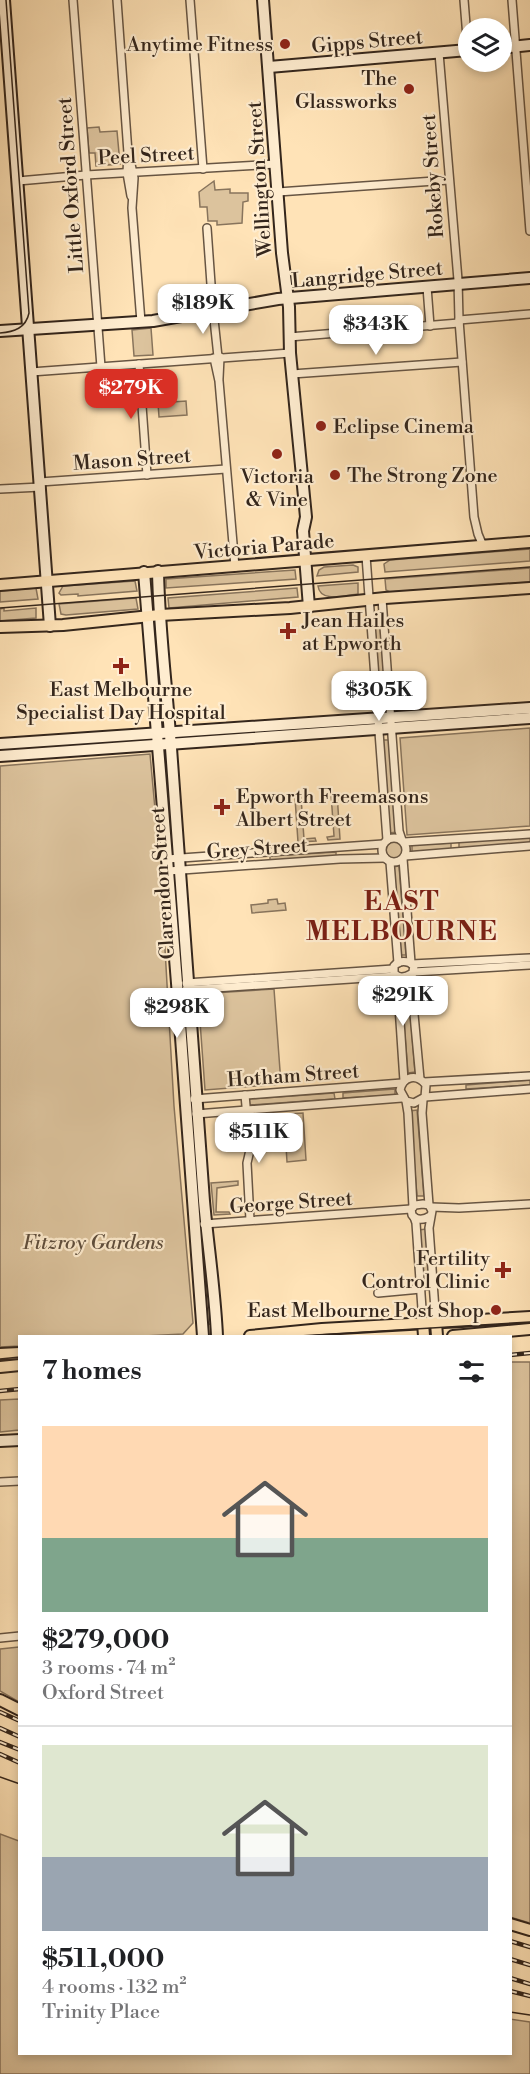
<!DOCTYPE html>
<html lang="en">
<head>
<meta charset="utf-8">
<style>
	body { margin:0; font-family:"Libre Bodoni",serif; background:#f2f2f2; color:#202124; height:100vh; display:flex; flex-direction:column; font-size:22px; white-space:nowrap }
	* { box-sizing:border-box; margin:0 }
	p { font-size:20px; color:#757577 }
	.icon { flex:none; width:33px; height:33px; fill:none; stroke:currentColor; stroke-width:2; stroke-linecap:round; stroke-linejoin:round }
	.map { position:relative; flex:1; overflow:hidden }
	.side { position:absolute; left:18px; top:1335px; width:494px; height:720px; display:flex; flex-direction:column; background:#fff; border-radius:0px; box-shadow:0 3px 9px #0003 }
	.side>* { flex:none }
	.buttons { position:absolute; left:458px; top:18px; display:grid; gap:12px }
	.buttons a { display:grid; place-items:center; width:54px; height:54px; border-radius:50%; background:#fff; box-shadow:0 3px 9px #0003; font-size:30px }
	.price { position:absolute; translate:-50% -51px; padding:0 14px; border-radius:12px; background:#fff; color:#222; font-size:20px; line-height:39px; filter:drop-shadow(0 2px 3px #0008) }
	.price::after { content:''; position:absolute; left:50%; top:36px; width:18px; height:14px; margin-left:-9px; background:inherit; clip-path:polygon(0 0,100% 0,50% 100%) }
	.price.current { background:#d93025; color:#fff }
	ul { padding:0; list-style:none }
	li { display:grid; align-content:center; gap:12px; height:318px; padding:0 24px }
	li+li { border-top:2px solid #e0e0e0 }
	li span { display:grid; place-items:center; height:186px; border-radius:0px; color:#555 }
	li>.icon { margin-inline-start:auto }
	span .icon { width:108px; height:108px; fill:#fffc; stroke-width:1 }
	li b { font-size:26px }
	h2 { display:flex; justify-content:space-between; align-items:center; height:72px; padding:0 24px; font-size:26px }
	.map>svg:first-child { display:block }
	.green { fill:#dcc39d; stroke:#88745c; stroke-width:1.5 }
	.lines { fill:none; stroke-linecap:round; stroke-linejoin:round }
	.street-casing { stroke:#675543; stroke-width:10 }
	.secondary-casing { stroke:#34261c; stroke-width:14 }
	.primary-casing { stroke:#34261c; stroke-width:14 }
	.street { stroke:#ffedd0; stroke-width:7 }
	.secondary { stroke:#ffedd0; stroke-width:10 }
	.primary { stroke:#ffe3b7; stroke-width:10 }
	.tram { stroke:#34261c; stroke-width:1.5 }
	.rail-casing { stroke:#34261c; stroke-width:4.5 }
	.rail { stroke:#ffedd0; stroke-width:2; stroke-dasharray:7; stroke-linecap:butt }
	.poi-dot { fill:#8f2418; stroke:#ffedd0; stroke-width:2 }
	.labels { text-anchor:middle; stroke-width:4.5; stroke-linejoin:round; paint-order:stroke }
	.street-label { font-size:20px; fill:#34261c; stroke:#ffedd0 }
	.poi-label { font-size:20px; fill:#34261c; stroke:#ffedd0; text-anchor:end }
	.park-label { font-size:20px; font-style:italic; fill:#5e4d3c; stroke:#ffedd0 }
	.district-label { font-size:26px; font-weight:bold; letter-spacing:1.5px; fill:#7a1f14; stroke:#ffedd0 }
</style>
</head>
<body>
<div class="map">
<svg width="530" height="2074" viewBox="0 0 530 2074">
	<rect width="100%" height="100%" fill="#ffe3b7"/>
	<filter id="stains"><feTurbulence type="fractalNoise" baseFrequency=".00333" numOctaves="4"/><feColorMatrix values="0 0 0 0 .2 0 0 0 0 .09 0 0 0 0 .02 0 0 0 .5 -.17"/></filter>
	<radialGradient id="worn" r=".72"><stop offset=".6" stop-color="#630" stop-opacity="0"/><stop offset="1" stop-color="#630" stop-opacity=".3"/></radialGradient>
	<g class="green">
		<path d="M99 127 100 132 117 131 120 164 96 166 95 153H89L87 128Z"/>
		<path d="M214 181 215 190 230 189V193H248V201L243 202 242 223 217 225V221H208L207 207H200L199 192Z"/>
		<path d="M151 328 153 355 134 356 132 330Z"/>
		<path d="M186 401 187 415 159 417 158 403Z"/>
		<path d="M530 549V561L385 572 384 564 390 560Z"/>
		<path d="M353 565 358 567V572L317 576 319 570 324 567Z"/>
		<path d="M530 568V582L390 592 386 590 385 579Z"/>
		<path d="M295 570 296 579 166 588V579Z"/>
		<path d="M135 581 137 591 78 596V594L61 595 59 593 63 586Z"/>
		<path d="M358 583V594C345 595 320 603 318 586Z"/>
		<path d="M36 588 38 599 0 602V591Z"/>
		<path d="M297 588 298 597 169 608 168 598Z"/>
		<path d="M136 598 138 609 66 615 61 614 59 604Z"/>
		<path d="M4 608V611L36 608V618L0 621V609Z"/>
		<path d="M379 615 386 695H380L374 616Z"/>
		<path d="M530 728V826L407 835 400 738Z"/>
		<path d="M383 740H389L396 832 390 833Z"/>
		<path d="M150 754 159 853 161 856 163 877 161 879 174 1106 193 1323 183 1334 144 1336H20L19 1346 0 1347V766Z"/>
		<path d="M337 793 340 839 328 840 327 837 334 836 331 794Z"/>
		<path d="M301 797 304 839 315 838 316 841 298 842 295 798Z"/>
		<path d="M530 837V844L459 849V842Z"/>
		<circle cx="395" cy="850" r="9"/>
		<path d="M451 843V849L412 852V845Z"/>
		<path d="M336 852V857L270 861V856Z"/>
		<path d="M399 866 406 955H399L392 867Z"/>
		<path d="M277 899 278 904 285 903 286 910 252 913 251 905 268 903V900Z"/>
		<path d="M408 985 415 1072 408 1073 401 986Z"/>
		<path d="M274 989 281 1084 205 1090 198 994Z"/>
		<path d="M530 1080V1085L466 1089V1085Z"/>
		<path d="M395 1089V1095L343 1098V1093Z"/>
		<path d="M334 1093 335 1099 249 1105V1099Z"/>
		<path d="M417 1110 424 1196H417L410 1111Z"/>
		<path d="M303 1113 306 1160 287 1162 284 1114Z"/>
		<path d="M238 1181V1185L217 1188 216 1212H229L230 1214 214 1215 211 1183Z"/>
		<path d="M426 1229 431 1290H424L419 1230Z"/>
		<path d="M199 1236 205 1237 211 1322 210 1324 205 1325Z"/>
		<path d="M510 1362H530V1923L510 1917Z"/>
		<path d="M19 1399V1430L0 1432V1400Z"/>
		<path d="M19 1647H20L19 1702 0 1691V1649Z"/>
		<path d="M0 1834 19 1841 20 2054H510V2019L530 2022V2074H0Z"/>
	</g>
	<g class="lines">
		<g class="street-casing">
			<g id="street">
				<path d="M73 0 101 367"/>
				<path d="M117 0 128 153 127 173 131 196"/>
				<path d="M190 0 203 169"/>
				<path d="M464 0 468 50"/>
				<path d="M512 0 530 231"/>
				<path d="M439 53 458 280 459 320 474 517 478 534 483 546"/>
				<path d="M129 155 134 178 132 208 141 322"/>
				<path d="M18 181 86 175 276 164"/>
				<path d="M278 192 449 180"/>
				<path d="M207 228 211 284 210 311"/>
				<path d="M427 287 430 326"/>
				<path d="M213 289 219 310"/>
				<path d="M213 310 218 357"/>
				<path d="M459 320 530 314"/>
				<path d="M289 337 459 323"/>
				<path d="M214 358 219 381 235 567"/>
				<path d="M139 364 147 475"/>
				<path d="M31 372 290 353"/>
				<path d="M292 374 462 362"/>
				<path d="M219 378 220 357"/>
				<path d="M40 482 226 469"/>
				<path d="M0 489 41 487"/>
				<path d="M366 556 387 840"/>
				<path d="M382 599 399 831 402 840"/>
				<circle cx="394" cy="850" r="12"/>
				<path d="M404 842 530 834"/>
				<path d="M405 856 530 846"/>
				<path d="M167 859 383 844"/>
				<path d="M403 859 411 963"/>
				<path d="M390 862 398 963"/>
				<path d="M168 871 340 859 385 858"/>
				<path d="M412 964 530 958"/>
				<path d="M414 972 530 965"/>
				<path d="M411 974C406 977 398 979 394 973V966C399 960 408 960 414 966L411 982 420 1079"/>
				<path d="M397 976 404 1081"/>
				<path d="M186 983 393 969"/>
				<path d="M186 990 396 976"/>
				<path d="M424 1082 530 1076"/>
				<path d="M245 1095 250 1150 247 1163 250 1220"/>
				<path d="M425 1097 530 1089"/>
				<path d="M194 1099 402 1083"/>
				<path d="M423 1100 422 1113 429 1205"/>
				<path d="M406 1101 414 1103 425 1097 426 1085C417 1073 403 1076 400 1090L406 1101 408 1113 413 1207"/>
				<path d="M196 1114 402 1098"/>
				<path d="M431 1207 459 1208 530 1204"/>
				<path d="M430 1216C425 1220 416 1221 412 1215L411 1209 415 1205 423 1204 429 1205 432 1211 429 1228 436 1323"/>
				<path d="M414 1217 416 1223 423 1323"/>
				<path d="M204 1224 411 1209"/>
				<path d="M378 1293 421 1289"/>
				<path d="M0 1482 20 1481"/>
				<path d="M0 1638 20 1636"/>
			</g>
		</g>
		<g class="secondary-casing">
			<g id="secondary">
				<path d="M4 0 50 626"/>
				<path d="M263 0 282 253 289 307 290 353 306 517 303 531 309 607"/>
				<path d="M501 48 530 45"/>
				<path d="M269 67 468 50"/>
				<path d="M0 331 153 321 278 299 530 278"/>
				<path d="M158 571C159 630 167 689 171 748 181 899 192 1050 204 1201 208 1246 215 1291 217 1336"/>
				<path d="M144 572 177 983 203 1336"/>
				<path d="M0 744 530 708"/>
				<path d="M0 756 530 718"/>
				<path d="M0 1441 20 1440"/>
			</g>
		</g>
		<g class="primary-casing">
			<g id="primary">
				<path d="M0 585 530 542"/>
				<path d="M0 627 63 625 160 615 290 608 385 598 530 588"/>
				<path d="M423 1323 424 1336"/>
				<path d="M436 1323 437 1336"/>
				<path d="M250 1336 322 1329 530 1317"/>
				<path d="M453 1336 530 1329"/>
				<path d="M0 1354 20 1353"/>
				<path d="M0 1367 20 1365"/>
				<path d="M0 1700 20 1710"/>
				<path d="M510 1924 530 1930"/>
			</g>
		</g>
		<use href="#street" class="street"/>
		<use href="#secondary" class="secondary"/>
		<use href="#primary" class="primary"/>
		<g class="tram">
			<path d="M0 333C14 332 26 328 29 313L6 0"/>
			<path d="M0 608 530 567"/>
			<path d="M299 1336 530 1322"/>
			<path d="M0 1359 20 1357"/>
			<path d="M0 1777 20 1784"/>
			<path d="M510 2012 530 2015"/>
		</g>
		<g class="rail-casing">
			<g id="rail">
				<path d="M510 1355 530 1353"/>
				<path d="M0 1391 20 1389"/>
				<path d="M0 1712 20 1721"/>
				<path d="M0 1728 20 1737"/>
				<path d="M0 1742 20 1750"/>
				<path d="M0 1754 20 1763"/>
				<path d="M510 1941 530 1947"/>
				<path d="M510 1959 530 1965"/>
				<path d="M510 1978 530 1984"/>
				<path d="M510 1991 530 1996"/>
			</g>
		</g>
		<use href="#rail" class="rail"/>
	</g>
	<g class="poi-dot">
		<circle cx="285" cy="44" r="6"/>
		<circle cx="409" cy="89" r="6"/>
		<circle cx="321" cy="426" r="6"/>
		<circle cx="277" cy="454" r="6"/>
		<circle cx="335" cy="475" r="6"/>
		<path d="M285 622h6v6h6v6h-6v6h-6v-6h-6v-6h6z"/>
		<path d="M118 657h6v6h6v6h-6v6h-6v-6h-6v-6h6z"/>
		<path d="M219 798h6v6h6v6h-6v6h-6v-6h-6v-6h6z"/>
		<path d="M500 1261h6v6h6v6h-6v6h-6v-6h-6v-6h6z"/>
		<circle cx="496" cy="1310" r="6"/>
	</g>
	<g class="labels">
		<g class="street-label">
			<text transform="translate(367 41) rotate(-5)" y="7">Gipps Street</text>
			<text transform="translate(146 155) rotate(-3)" y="7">Peel Street</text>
			<text transform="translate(432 176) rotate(-94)" y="7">Rokeby Street</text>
			<text transform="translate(259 179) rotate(-94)" y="7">Wellington Street</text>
			<text transform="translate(70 185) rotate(-94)" y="7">Little Oxford Street</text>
			<text transform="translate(367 274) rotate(-5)" y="7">Langridge Street</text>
			<text transform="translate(132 459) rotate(-4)" y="7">Mason Street</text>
			<text transform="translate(264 546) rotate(-5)" y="7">Victoria Parade</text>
			<text transform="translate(257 848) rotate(-4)" y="7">Grey Street</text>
			<text transform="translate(162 883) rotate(-94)" y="7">Clarendon Street</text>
			<text transform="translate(293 1075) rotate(-4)" y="7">Hotham Street</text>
			<text transform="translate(291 1202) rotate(-4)" y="7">George Street</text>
		</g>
		<g class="poi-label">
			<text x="273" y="51">Anytime Fitness</text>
			<text x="397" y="85">The<tspan x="397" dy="23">Glassworks</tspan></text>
			<text x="333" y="433" text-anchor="start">Eclipse Cinema</text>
			<text x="347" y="482" text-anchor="start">The Strong Zone</text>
			<text x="277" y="483" text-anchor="middle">Victoria<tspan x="277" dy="23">&amp; Vine</tspan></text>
			<text x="302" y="627" text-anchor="start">Jean Hailes<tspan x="302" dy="23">at Epworth</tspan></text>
			<text x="121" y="696" text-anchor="middle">East Melbourne<tspan x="121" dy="23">Specialist Day Hospital</tspan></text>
			<text x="236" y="803" text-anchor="start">Epworth Freemasons<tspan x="236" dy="23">Albert Street</tspan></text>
			<text x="490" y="1265">Fertility<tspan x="490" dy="23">Control Clinic</tspan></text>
			<text x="484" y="1317">East Melbourne Post Shop</text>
		</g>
		<g class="park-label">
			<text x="93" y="1249">Fitzroy Gardens</text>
		</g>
		<g class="district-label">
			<text x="402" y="910">EAST<tspan x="402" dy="30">MELBOURNE</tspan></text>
		</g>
	</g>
	<rect width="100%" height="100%" filter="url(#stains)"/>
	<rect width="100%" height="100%" fill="url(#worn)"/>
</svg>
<div class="buttons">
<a><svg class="icon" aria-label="layers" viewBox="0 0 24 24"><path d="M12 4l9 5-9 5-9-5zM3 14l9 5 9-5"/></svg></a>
</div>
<b class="price" style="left:203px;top:335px">$189K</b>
<b class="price" style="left:376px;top:356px">$343K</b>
<b class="price current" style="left:131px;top:420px">$279K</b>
<b class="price" style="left:379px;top:722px">$305K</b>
<b class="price" style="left:403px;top:1027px">$291K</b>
<b class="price" style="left:177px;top:1039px">$298K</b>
<b class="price" style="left:259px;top:1164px">$511K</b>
<section class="side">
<h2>7 homes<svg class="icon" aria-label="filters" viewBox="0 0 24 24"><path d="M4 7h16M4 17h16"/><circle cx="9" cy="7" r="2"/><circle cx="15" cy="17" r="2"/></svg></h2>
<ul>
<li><span style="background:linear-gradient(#ffd9b3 60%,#7fa58c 0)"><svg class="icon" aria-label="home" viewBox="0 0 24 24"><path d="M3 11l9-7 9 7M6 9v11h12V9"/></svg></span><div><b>$279,000</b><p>3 rooms · 74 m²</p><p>Oxford Street</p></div></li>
<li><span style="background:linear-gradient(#dfe7d0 60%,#9aa5b1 0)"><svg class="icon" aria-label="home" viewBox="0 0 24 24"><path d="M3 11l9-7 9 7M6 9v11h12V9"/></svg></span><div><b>$511,000</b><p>4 rooms · 132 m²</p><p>Trinity Place</p></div></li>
</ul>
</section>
</div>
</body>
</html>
